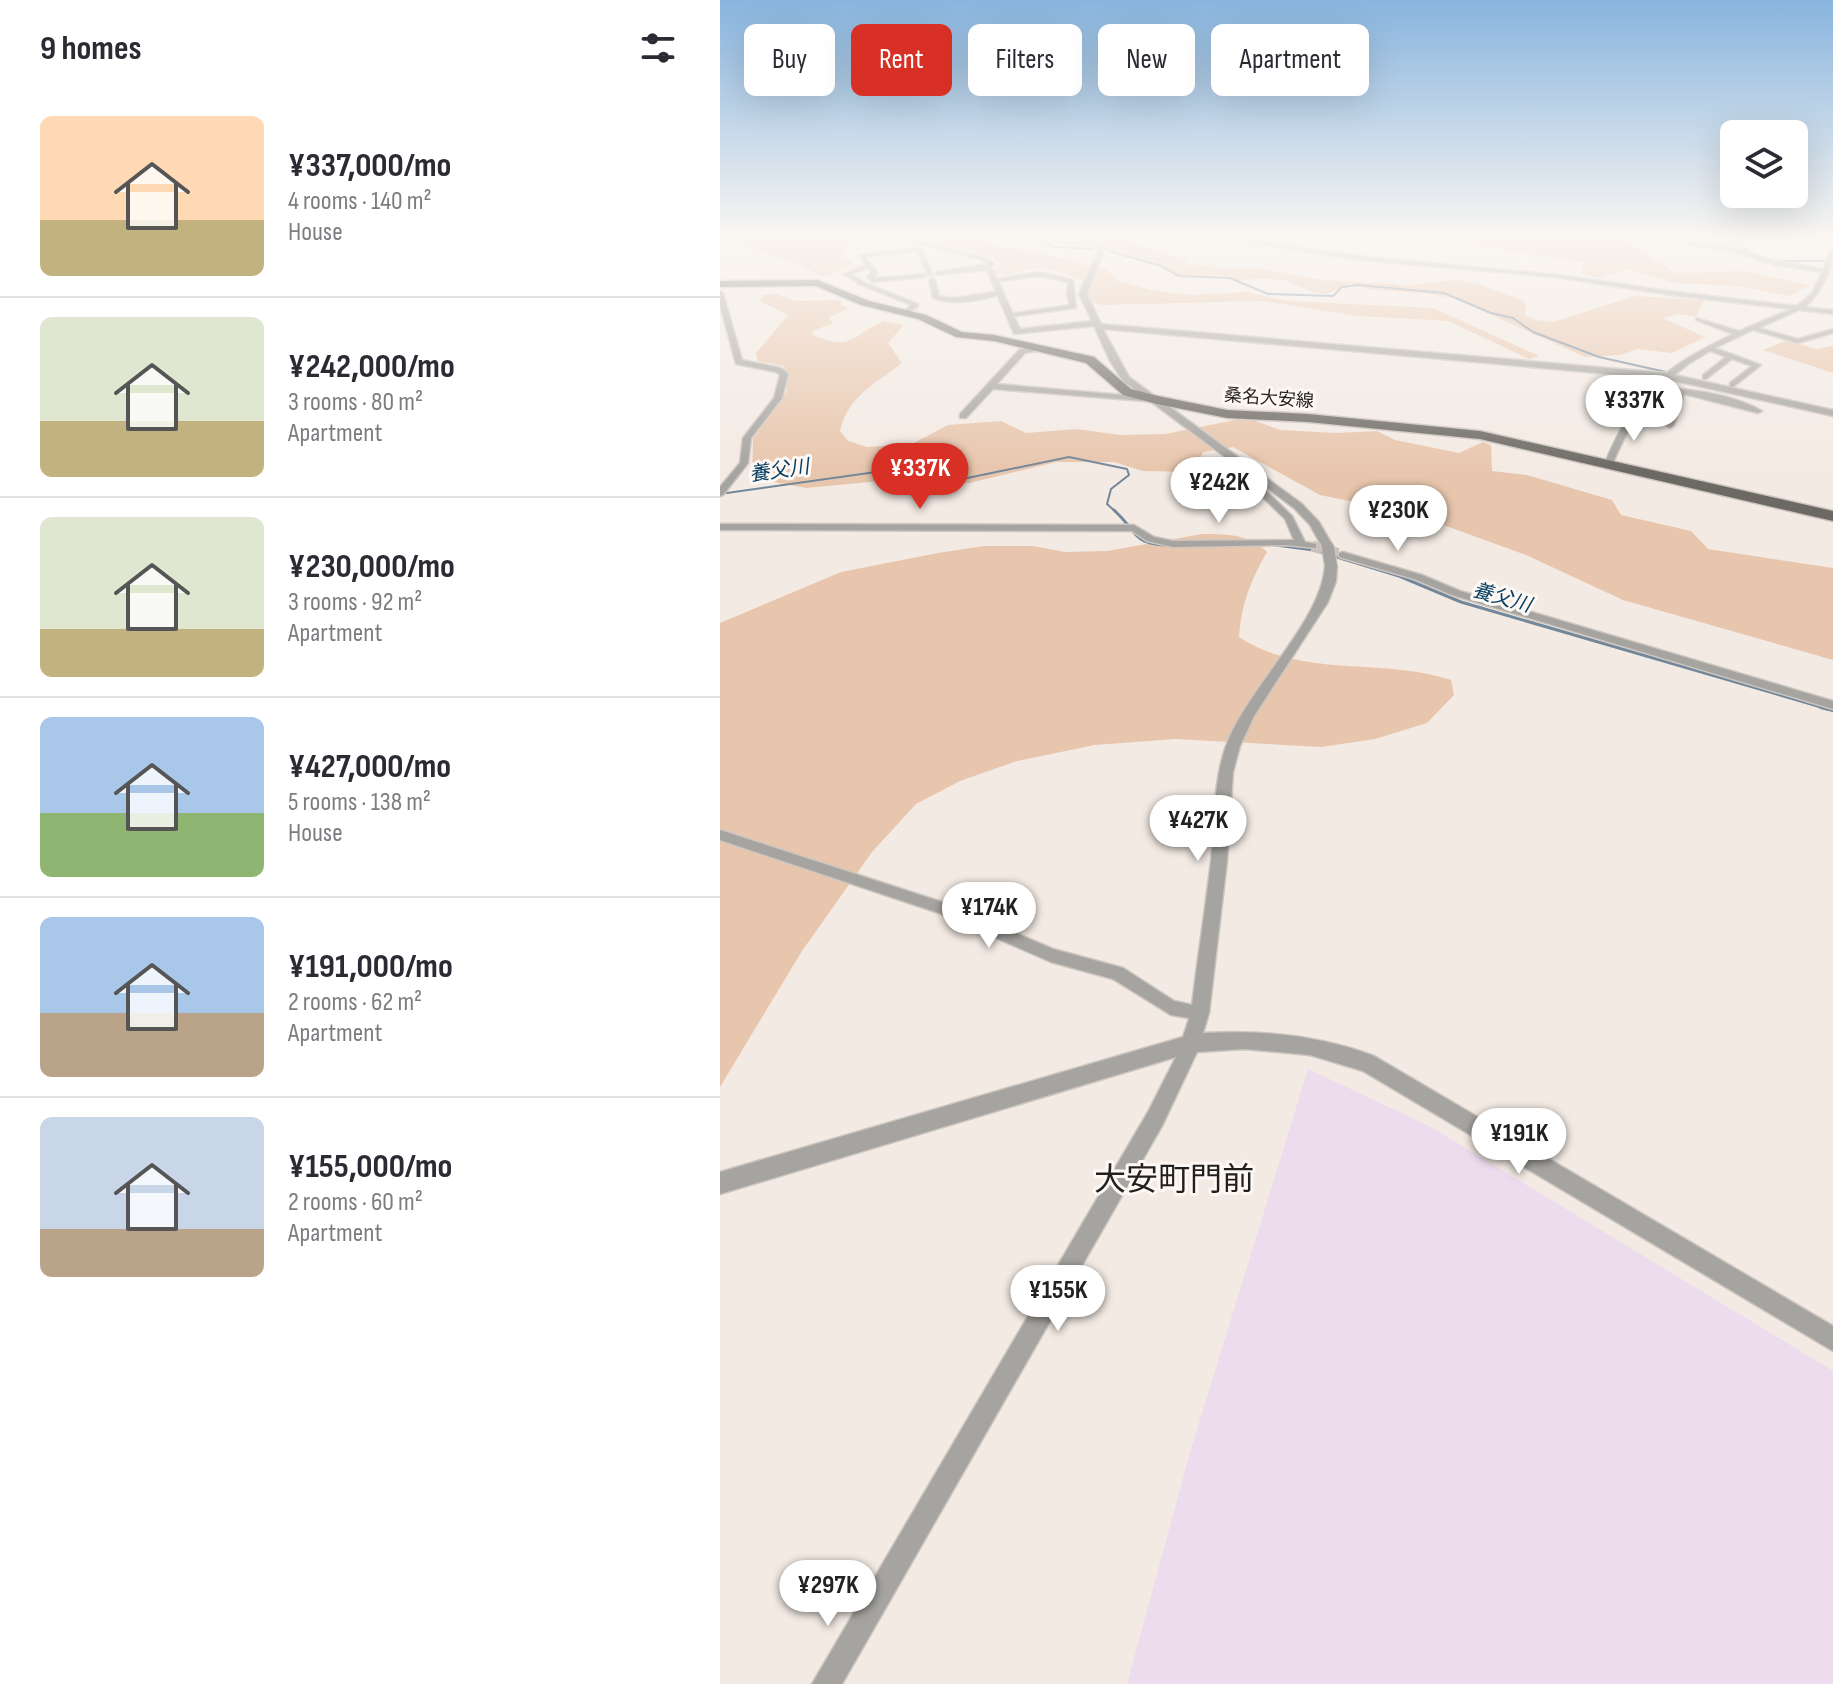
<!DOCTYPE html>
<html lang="en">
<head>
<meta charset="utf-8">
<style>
	body { margin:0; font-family:"Sofia Sans Condensed","Noto Sans JP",sans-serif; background:#f7f7f7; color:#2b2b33; height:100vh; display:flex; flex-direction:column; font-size:30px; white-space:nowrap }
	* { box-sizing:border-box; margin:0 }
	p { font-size:26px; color:#7c7c81 }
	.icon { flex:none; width:44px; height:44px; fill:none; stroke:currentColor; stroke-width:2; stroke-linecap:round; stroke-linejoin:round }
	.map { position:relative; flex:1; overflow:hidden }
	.panel { display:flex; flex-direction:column; background:#fff; width:720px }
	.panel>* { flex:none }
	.top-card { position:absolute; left:24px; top:24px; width:760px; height:72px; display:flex; gap:16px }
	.controls { position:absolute; left:1000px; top:120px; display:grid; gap:16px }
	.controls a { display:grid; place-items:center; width:88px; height:88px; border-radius:12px; background:#fff; box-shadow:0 8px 32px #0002; font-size:40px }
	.price { position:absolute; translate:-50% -68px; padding:0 18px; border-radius:28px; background:#fff; color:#222; font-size:26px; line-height:52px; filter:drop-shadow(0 2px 4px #0008) }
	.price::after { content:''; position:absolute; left:50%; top:48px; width:24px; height:18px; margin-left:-12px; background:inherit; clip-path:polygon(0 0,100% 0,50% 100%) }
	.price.on { background:#d93025; color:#fff }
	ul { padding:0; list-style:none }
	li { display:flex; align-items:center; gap:24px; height:200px; padding:0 40px }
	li+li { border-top:2px solid #e1e1e2 }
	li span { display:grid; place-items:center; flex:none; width:224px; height:160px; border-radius:12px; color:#555 }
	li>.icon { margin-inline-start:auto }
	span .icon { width:96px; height:96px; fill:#fffc; stroke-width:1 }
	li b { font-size:34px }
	h2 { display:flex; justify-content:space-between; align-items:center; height:96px; padding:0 40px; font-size:34px }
	.tag { padding:0 28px; border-radius:12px; background:#fff; box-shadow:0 8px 32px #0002; font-size:28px; line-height:72px }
	.tag.on { background:#d93025; color:#fff }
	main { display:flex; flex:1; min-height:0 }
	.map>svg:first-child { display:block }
	.industrial { fill:#eddced }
	.green { fill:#e8c6ad }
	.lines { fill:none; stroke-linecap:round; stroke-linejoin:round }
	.stream-far2 { stroke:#72879a; stroke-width:2 }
	.stream-far1 { stroke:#72879a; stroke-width:3 }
	.stream { stroke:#72879a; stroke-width:4 }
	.minor-tunnel { stroke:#c9c1bb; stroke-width:11; stroke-dasharray:11 5; stroke-linecap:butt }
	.minor-casing { stroke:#cdc5bf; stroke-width:3 }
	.tertiary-casing { stroke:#cdc5bf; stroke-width:3 }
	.primary-casing { stroke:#cdc5bf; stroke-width:3 }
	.minor { fill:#a6a4a0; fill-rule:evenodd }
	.tertiary { fill:#a6a4a0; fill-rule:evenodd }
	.primary { fill:#6c6962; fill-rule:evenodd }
	.tertiary-bridge-casing { stroke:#cdc5bf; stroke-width:14; stroke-linecap:butt }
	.tertiary-bridge { stroke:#a6a4a0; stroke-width:12 }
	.labels { text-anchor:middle; stroke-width:6; stroke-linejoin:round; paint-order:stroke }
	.far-street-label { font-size:18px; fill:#221f1d; stroke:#fef8f4 }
	.far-water-label { font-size:20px; font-style:italic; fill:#083e63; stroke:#fef8f4 }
	.near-quarter-label { font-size:32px; fill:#221f1d; stroke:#fef8f4 }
</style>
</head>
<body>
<main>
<section class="panel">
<h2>9 homes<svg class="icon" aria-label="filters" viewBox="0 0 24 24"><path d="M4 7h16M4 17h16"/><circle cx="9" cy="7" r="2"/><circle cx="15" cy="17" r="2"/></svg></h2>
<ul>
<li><span style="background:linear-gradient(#ffd9b3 65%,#c2b280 0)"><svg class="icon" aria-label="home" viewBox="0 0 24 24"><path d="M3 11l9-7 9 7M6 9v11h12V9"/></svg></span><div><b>¥337,000/mo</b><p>4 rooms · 140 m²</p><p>House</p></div></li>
<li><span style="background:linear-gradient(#dfe7d0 65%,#c2b280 0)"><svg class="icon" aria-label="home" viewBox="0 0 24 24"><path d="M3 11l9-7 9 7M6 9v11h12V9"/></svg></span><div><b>¥242,000/mo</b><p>3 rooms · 80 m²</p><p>Apartment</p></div></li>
<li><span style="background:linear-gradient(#dfe7d0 70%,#c2b280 0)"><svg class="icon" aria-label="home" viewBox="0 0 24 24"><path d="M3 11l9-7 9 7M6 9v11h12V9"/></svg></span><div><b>¥230,000/mo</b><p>3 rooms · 92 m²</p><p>Apartment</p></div></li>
<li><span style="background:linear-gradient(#a9c7e8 60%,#8fb573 0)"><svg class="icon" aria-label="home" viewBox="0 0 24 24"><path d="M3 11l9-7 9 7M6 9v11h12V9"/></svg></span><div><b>¥427,000/mo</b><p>5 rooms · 138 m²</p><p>House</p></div></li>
<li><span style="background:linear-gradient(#a9c7e8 60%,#b9a48a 0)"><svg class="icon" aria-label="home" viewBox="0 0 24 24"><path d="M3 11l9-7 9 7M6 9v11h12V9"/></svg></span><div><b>¥191,000/mo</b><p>2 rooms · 62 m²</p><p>Apartment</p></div></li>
<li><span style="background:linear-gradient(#c9d6e8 70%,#b9a48a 0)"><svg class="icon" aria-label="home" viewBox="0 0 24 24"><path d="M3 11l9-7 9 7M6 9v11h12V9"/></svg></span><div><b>¥155,000/mo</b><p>2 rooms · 60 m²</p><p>Apartment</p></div></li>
</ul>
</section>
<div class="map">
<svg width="1113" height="1684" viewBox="0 0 1113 1684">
	<rect width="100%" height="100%" fill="#f3eae3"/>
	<path class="industrial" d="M588 1069 711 1127 1113 1371V1684H407L471 1449Z"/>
	<g class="green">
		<path d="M37 236H147L140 238 123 255 135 265 103 277 79 264 28 247 24 242Z"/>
		<path d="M189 236H236L355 261 364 266 385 268 399 281 431 290 471 295 527 292 567 301 713 308 819 356 809 359 728 321 638 316 542 301 381 305 365 300 370 283C353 277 336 269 318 268 303 268 288 279 273 273L279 263 273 258Z"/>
		<path d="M320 236H392L467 260 465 265 544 269 602 280 688 285 736 280 755 283 805 301V315L815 320 833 322 915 296 984 300 976 317 959 314 943 318 985 337 952 353 917 349 900 355 865 357 736 299 710 294 652 290 630 284 607 294 592 292 564 280 543 278 516 281 499 275 456 277 436 262 360 245H339Z"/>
		<path d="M743 236H896L956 273 1023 271 1091 285 1070 296 1016 286 955 283 908 269 880 278 861 273 864 262 744 244Z"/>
		<path d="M56 294 76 301 121 300V306L129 308 108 318 114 323 92 331 93 335C132 353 134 333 164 321L181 324 182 327 168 343 182 363C156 384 129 394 120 431L128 441 147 447 192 444 228 425 281 421 306 433 357 429 400 435 445 434 515 420H533L560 430 616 433 657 431 675 440 739 453 763 442 771 445 772 471 807 475 892 500 901 515 971 531 988 549 1113 568V660L903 600 806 555 693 514 600 495 513 447 483 452 474 472 423 471 394 462H336L249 483 182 479 86 488 32 478 33 439 67 391 64 366 38 361 36 353 68 315 40 301 43 295Z"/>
		<path d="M1067 340 1096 349 1113 346V373L1043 350Z"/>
		<path d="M482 534C507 534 529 534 547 552 531 580 521 604 519 637 583 679 662 657 731 680L734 695 707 723 655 739 601 747 455 739 375 745 297 761 240 781 196 804 152 852 82 951 0 1087V623L121 572 218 553 264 546H313L345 552 387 551Z"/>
	</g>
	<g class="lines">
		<g class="stream-far2">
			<path d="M314 236 316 240 336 247 374 249"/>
			<path d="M983 244 1025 249 1043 258"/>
			<path d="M389 251 441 266 459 276 510 278 548 294 613 296 622 287 638 285 724 293 771 313 793 318 813 332 879 357 946 372"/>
			<path d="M1056 261H1113"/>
			<path d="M0 494 163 471 188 472 212 482H228L349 457 407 469 409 475 391 489 387 504 396 512"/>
		</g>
		<g class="stream-far1">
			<path d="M394 510C422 536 410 544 456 546"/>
			<path d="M556 545 594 550 679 576 741 602 1108 709"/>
		</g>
		<path class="stream" d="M1101 707 1113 710"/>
		<path class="minor-tunnel" d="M592 546 623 555"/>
		<g class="minor-casing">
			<g id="minor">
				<path d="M171 236H180L266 258 275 264 268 270 215 275 217 272 268 264 262 260Z"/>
				<path d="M951 236H958L972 242 1008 246 1056 261 1103 269 1110 251 1113 249C1113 270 1101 293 1085 307L1113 310V314L1079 310 1039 328 1078 339 1113 329V333L1078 343 1033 330 995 348 1041 365 1013 387H1010V383L1032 366 1012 359 986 379H983V375L1006 357 990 351 970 363 939 387C971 389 1013 394 1042 411L1038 413 964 394 954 425 950 428 946 425 957 393 935 391C916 413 904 437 893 463L886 465 885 463C915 390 944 367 1013 334L976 320V318L1019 331 1071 309 957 296 834 277 832 274 957 292 1077 306 1092 293 1102 272 1055 265 1007 250 971 246Z"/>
				<path d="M199 247 202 249 213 276 208 275 197 251 145 257 157 272 154 278 204 274 206 277 152 282 147 277 151 272 147 268 132 274 143 282 198 304V306L187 314 182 313 191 305 139 284 124 274 145 265 139 255Z"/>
				<path d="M319 272 353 280 356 308 288 317 290 314 350 305 347 296 348 282 319 276 274 282 271 280Z"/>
				<path d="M212 278 215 280 219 296 234 298 280 291 283 293C265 301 232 306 213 298L209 280Z"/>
				<path d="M0 291 3 293 22 360 61 368 68 374 62 398 31 438 28 463 3 495 0 496V487L20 463 23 438 54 398 60 375 56 372 16 364 0 305Z"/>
				<path d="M313 347H316V351L305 353 277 384 437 398 441 400 437 402 273 389 246 418H240V414L300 349Z"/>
				<path d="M525 463 529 466 526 471 572 516 585 542 596 544V548L566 545 453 547 427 541 412 531 0 530V524L414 525 434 537 453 541 574 540 565 519 516 471Z"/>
				<path d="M623 552 702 575 740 591 1113 701V709L732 595 694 579 619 557V553Z"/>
				<path d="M0 830 228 904 333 949 403 968 454 1001 486 1008 488 1013 486 1018 480 1020 451 1015 393 979 331 962 219 913 0 840Z"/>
			</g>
		</g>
		<g class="tertiary-casing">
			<g id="tertiary">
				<path d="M384 236H390L367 294 381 324 946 373 1113 410V416L946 379 383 329 409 377 582 504 599 522 614 548 608 551 604 550 590 525 574 508 403 381 390 361 374 326 294 334 265 266 272 268 300 329 372 321 359 294Z"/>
				<path d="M490 236H505L638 256 838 275 834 277 638 260Z"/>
				<path d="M611 562 617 566 616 581 608 602 534 716 520 746 513 772 507 861 489 1013 483 1033C541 1030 599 1035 654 1056L1113 1326V1351L643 1071 590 1055 524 1049 477 1052 442 1126 122 1684H92L428 1112 456 1057 0 1194V1172L463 1037 471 1013C477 962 485 912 491 861 495 823 493 782 506 746 527 688 601 623 605 566Z"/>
			</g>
		</g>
		<g class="primary-casing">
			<path id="primary" d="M97 280 149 301 206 315 242 332 274 335 374 357 411 389 438 396 507 410 588 414 760 431 1113 511V521L760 439 588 422 507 418 437 404 403 395 366 363 274 341 236 337 198 319 141 305 96 286 0 287V281Z"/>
		</g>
		<use href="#minor" class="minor"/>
		<use href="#tertiary" class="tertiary"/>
		<use href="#primary" class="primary"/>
		<g class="tertiary-bridge-casing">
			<path id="tertiary-bridge" d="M608 548 611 566"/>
		</g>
		<use href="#tertiary-bridge" class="tertiary-bridge"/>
	</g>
	<linearGradient id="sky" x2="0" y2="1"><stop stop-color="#87b4de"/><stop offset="0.5" stop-color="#faf6f2"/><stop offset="1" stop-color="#faf6f2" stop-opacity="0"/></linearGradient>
	<rect width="1113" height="472" fill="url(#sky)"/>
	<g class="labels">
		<g class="far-street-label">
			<text transform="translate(549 398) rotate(4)" y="6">桑名大安線</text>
		</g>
		<g class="far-water-label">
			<text transform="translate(59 470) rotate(-8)" y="7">養父川</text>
			<text transform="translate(782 597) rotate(16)" y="7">養父川</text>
		</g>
		<g class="near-quarter-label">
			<text x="454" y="1190">大安町門前</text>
		</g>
	</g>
</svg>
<div class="controls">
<a><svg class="icon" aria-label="layers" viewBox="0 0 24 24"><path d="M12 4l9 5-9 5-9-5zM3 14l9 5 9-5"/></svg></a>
</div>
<b class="price" style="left:914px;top:443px">¥337K</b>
<b class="price on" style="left:200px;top:511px">¥337K</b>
<b class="price" style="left:499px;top:525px">¥242K</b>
<b class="price" style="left:678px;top:553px">¥230K</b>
<b class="price" style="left:478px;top:863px">¥427K</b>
<b class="price" style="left:269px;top:950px">¥174K</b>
<b class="price" style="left:799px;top:1176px">¥191K</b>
<b class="price" style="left:338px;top:1333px">¥155K</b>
<b class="price" style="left:108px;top:1628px">¥297K</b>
<div class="top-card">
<a class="tag">Buy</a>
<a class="tag on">Rent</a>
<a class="tag">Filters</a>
<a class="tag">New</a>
<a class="tag">Apartment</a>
</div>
</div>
</main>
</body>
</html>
